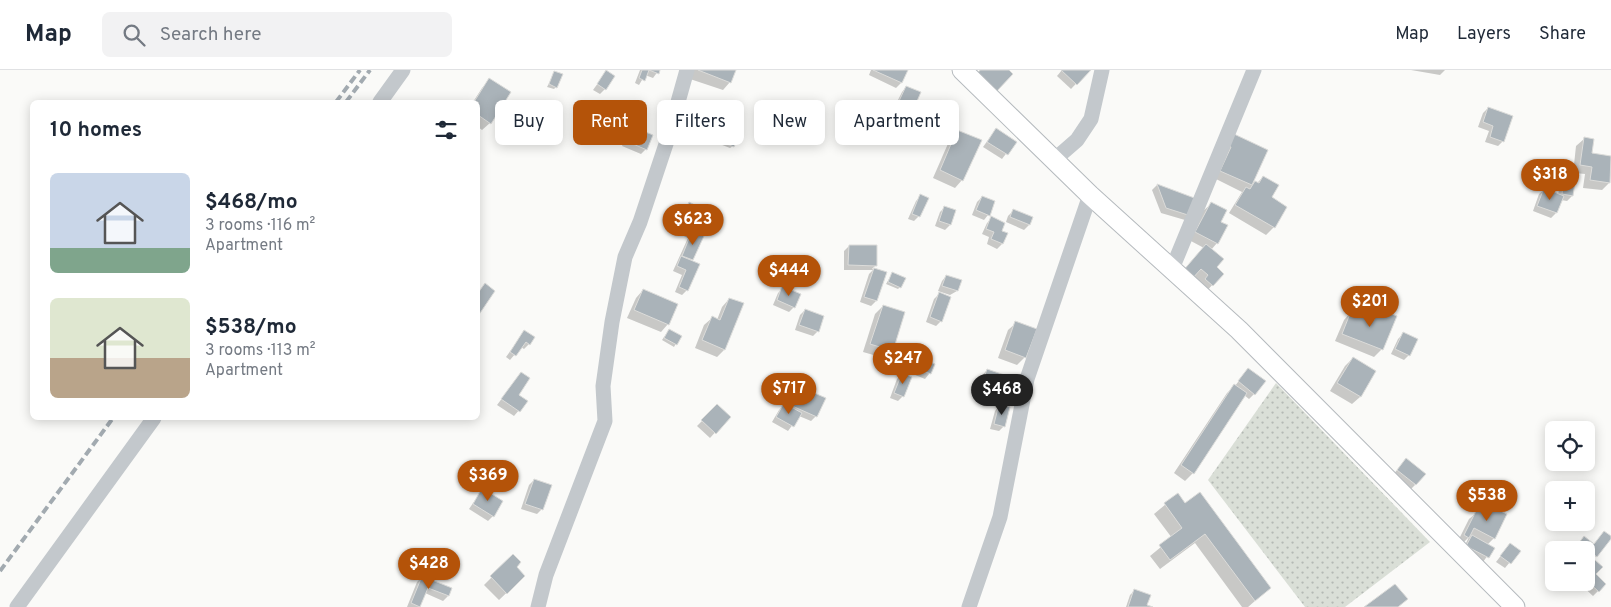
<!DOCTYPE html>
<html lang="en">
<head>
<meta charset="utf-8">
<style>
	body { margin:0; font-family:Overpass,sans-serif; background:#f2f2f3; color:#1f2937; height:100vh; display:flex; flex-direction:column; font-size:19px; white-space:nowrap }
	* { box-sizing:border-box; margin:0 }
	p { font-size:16px; color:#747a83 }
	.icon { flex:none; width:28px; height:28px; fill:none; stroke:currentColor; stroke-width:2; stroke-linecap:round; stroke-linejoin:round }
	.map { position:relative; flex:1; overflow:hidden }
	.side { position:absolute; left:30px; top:30px; width:450px; height:320px; display:flex; flex-direction:column; background:#fff; border-radius:8px; box-shadow:0 2px 12px #0003 }
	.side>* { flex:none }
	.top-card { position:absolute; left:495px; top:30px; width:475px; height:45px; display:flex; gap:10px }
	.tools { position:absolute; left:1545px; top:351px; display:grid; gap:10px }
	.tools a { display:grid; place-items:center; width:50px; height:50px; border-radius:8px; background:#fff; box-shadow:0 2px 12px #0003; font-size:25px }
	.price { position:absolute; translate:-50% -42px; padding:0 11px; border-radius:18px; background:#b45309; color:#fff; font-size:16px; line-height:32px; filter:drop-shadow(0 1px 2px #0008) }
	.price::after { content:''; position:absolute; left:50%; top:30px; width:15px; height:11px; margin-left:-8px; background:inherit; clip-path:polygon(0 0,100% 0,50% 100%) }
	.price.selected { background:#222; color:#fff }
	ul { padding:0; list-style:none }
	li { display:flex; align-items:center; gap:15px; height:125px; padding:0 20px }
	li span { display:grid; place-items:center; flex:none; width:140px; height:100px; border-radius:8px; color:#555 }
	li>.icon { margin-inline-start:auto }
	span .icon { width:60px; height:60px; fill:#fffc; stroke-width:1 }
	li b { font-size:21px }
	h2 { display:flex; justify-content:space-between; align-items:center; height:60px; padding:0 20px; font-size:21px }
	.pill { padding:0 18px; border-radius:8px; background:#fff; box-shadow:0 2px 12px #0003; font-size:18px; line-height:45px }
	.pill.selected { background:#b45309; color:#fff }
	header { display:flex; align-items:center; gap:30px; box-sizing:border-box; height:70px; padding:0 25px; background:#fff; border-bottom:1px solid #e0e1e3 }
	header strong { font-size:24px }
	nav { display:flex; gap:28px; margin-inline-start:auto; font-size:18px }
	.search { width:350px; height:45px; background:#f2f2f3; display:flex; align-items:center; gap:12px; box-sizing:border-box; padding:0 18px; border-radius:8px; color:#747a83; font-size:19px }
	.map>svg:first-child { display:block }
	.park { fill:url(#park-dots) }
	.shadow { fill:#0003 }
	.building { fill:#aab3b9; stroke:#dcdcda }
	.lines { fill:none; stroke-linecap:round; stroke-linejoin:round }
	.major-casing { stroke:#b5babe; stroke-width:21 }
	.minor { stroke:#c3c8cc; stroke-width:15 }
	.major { stroke:#fff; stroke-width:19 }
	.rail { stroke:#a2aab0; stroke-width:4; stroke-dasharray:8 4; stroke-linecap:butt }
</style>
</head>
<body>
<header>
<strong>Map</strong>
<div class="search"><svg class="icon" aria-label="search" viewBox="0 0 24 24"><circle cx="10" cy="10" r="6"/><path d="M15 15l6 6"/></svg>Search here</div>
<nav><a>Map</a><a>Layers</a><a>Share</a></nav>
</header>
<div class="map">
<svg width="1611" height="537" viewBox="0 0 1611 537">
	<defs>
		<pattern id="park-dots" width="8" height="8" patternUnits="userSpaceOnUse" patternTransform="scale(1.25)"><rect width="8" height="8" fill="#dadfd7"/><path d="M2 2h.1M6 6h.1" fill="none" stroke="#b4b9b4" stroke-width="1.8" stroke-linecap="round"/></pattern>
	</defs>
	<rect width="100%" height="100%" fill="#fafaf8"/>
	<path class="park" d="M1276 313 1430 472 1345 537H1305L1208 410Z"/>
	<g class="shadow">
		<path d="M640 0H659L653 8 645 5 639 15 635 13Z"/>
		<path d="M693 0H735L730 12 723 20 690 9Z"/>
		<path d="M871 0H907L901 13 896 18 869 5Z"/>
		<path d="M1062 0H1089L1071 19 1057 6Z"/>
		<path d="M1411 0H1445L1440 5Z"/>
		<path d="M555 2 556 17 554 19 547 17Z"/>
		<path d="M606 2 605 19 600 24 593 20Z"/>
		<path d="M490 10V53L482 60 478 57V32H473L482 18Z"/>
		<path d="M906 17 913 37 908 42 895 36 902 22Z"/>
		<path d="M1488 38 1503 71 1498 76 1485 72 1489 61 1478 57 1483 43Z"/>
		<path d="M897 40 914 53 909 57 902 55 901 60 896 65 886 62 892 45Z"/>
		<path d="M716 42 729 47 724 59 719 64 707 58 712 47Z"/>
		<path d="M778 44 796 66 791 71 767 61 773 49Z"/>
		<path d="M675 56 696 65 691 70 673 63Z"/>
		<path d="M633 58 652 66 646 79 641 84 622 76 628 63Z"/>
		<path d="M996 59 1015 72 1002 89 983 77Z"/>
		<path d="M958 61 962 110 955 118 933 108 950 69Z"/>
		<path d="M722 65 733 76 730 78 717 73Z"/>
		<path d="M1234 66 1253 111 1257 113 1263 107 1270 128 1274 157 1266 165 1229 143 1242 122 1214 108Z"/>
		<path d="M1584 69 1591 85 1611 87 1609 113 1602 120 1583 118 1585 104 1575 103 1572 126 1567 131 1561 130 1556 143 1551 148 1533 141 1539 124 1544 120 1558 125 1561 108 1566 103 1573 104 1576 76Z"/>
		<path d="M1157 115 1196 129 1185 150 1161 143 1152 120Z"/>
		<path d="M921 126 919 146 914 151 908 149 916 131Z"/>
		<path d="M982 127 988 145 984 150 972 145 977 132Z"/>
		<path d="M689 134 714 146 690 192 687 220 682 225 675 222 682 205 673 201 688 168 673 161 682 141Z"/>
		<path d="M1211 134 1219 153 1217 173 1211 180 1215 197 1222 204 1205 223 1193 206 1204 178 1189 170 1203 141Z"/>
		<path d="M945 137 955 141 950 155 945 160 935 156 940 142Z"/>
		<path d="M1013 141 1031 148 1029 155 1024 160 1006 152 1008 146Z"/>
		<path d="M992 148 1000 161 1006 164 1002 174 997 179 987 174 989 167 982 164 987 153Z"/>
		<path d="M849 176 876 195 872 199 885 203 876 231 871 236 860 232 869 204 873 200H844V181Z"/>
		<path d="M892 204 900 217 898 219 886 214Z"/>
		<path d="M946 206 960 211 957 221 950 225 941 251 936 256 926 252 934 229 939 224 949 227 950 225 938 221 942 211Z"/>
		<path d="M783 218 794 237 789 242 773 235 778 223Z"/>
		<path d="M643 220 668 254 661 262 627 248 636 228Z"/>
		<path d="M729 229 742 234 724 280 717 287 695 278 704 255 712 248 717 250 722 237Z"/>
		<path d="M883 236 904 242 892 281 884 288 863 282 875 244Z"/>
		<path d="M805 240 818 261 813 266 795 260 800 245Z"/>
		<path d="M1379 241 1382 279 1374 287 1335 271 1344 250 1351 242 1370 250Z"/>
		<path d="M1016 253 1025 287 1017 295 998 288 1008 260Z"/>
		<path d="M669 260 680 266 674 277 662 270Z"/>
		<path d="M524 262 529 274 524 279 521 277 510 290 506 287Z"/>
		<path d="M1403 264 1409 285 1404 290 1391 284 1398 269Z"/>
		<path d="M916 288 933 295 929 304 925 309 908 302 911 293Z"/>
		<path d="M1353 288 1375 302 1360 327 1352 334 1330 321 1345 296Z"/>
		<path d="M987 300 1011 330 1004 337V356L999 361 990 359 995 341 999 336 973 328 980 308Z"/>
		<path d="M521 303 517 325 526 332 514 346 497 335Z"/>
		<path d="M902 304 903 326 898 331 890 328 897 309Z"/>
		<path d="M1244 304 1254 324 1249 329 1244 325 1193 403 1185 411 1174 403 1227 323 1235 316Z"/>
		<path d="M799 317 816 346 811 351 799 346 788 361 772 352 779 340 784 335 788 337 794 322Z"/>
		<path d="M717 336 729 347 710 368 697 356Z"/>
		<path d="M1401 395 1415 415 1411 419 1393 405Z"/>
		<path d="M534 410 542 439 537 444 521 439 529 415Z"/>
		<path d="M482 420 493 446 488 451 469 439Z"/>
		<path d="M1178 424 1185 434 1270 518 1248 537H1242L1195 473 1160 499 1150 486 1172 468 1154 444Z"/>
		<path d="M1486 435 1494 468 1487 475 1493 478 1483 492 1462 481 1469 467 1461 475 1457 473 1469 449Z"/>
		<path d="M1580 472 1594 475 1596 486 1591 491 1586 487V480H1577L1575 478Z"/>
		<path d="M1506 479 1519 481 1505 498 1496 492Z"/>
		<path d="M513 486 515 497 524 506 499 530 484 515Z"/>
		<path d="M1586 501 1594 504 1605 514 1593 526 1578 512H1586Z"/>
		<path d="M422 507 451 519 448 526 443 531 425 523 419 537H407L417 512Z"/>
		<path d="M1135 520 1146 536 1150 537H1126L1130 525Z"/>
	</g>
	<g class="building">
		<path d="M606 0 615 6 606 20 597 14Z"/>
		<path d="M642 0H660L659 4 649 0 645 11 639 8Z"/>
		<path d="M698 0H736L731 13Z"/>
		<path d="M873 0H908L902 13Z"/>
		<path d="M980 0H1009L1013 4 996 22 977 4Z"/>
		<path d="M1061 0H1091L1077 15Z"/>
		<path d="M554 1 563 4 557 18 549 14Z"/>
		<path d="M489 8 511 22 491 54 478 45V32H474Z"/>
		<path d="M906 16 921 22 914 38 899 31Z"/>
		<path d="M1488 37 1513 46 1504 72 1490 67 1493 56 1483 52Z"/>
		<path d="M896 39 917 46 915 53 906 50 902 61 890 57Z"/>
		<path d="M716 41 730 47 725 59 711 53Z"/>
		<path d="M777 42 803 53 797 67 771 56Z"/>
		<path d="M680 49 700 57 697 66 677 58Z"/>
		<path d="M633 57 653 65 647 80 626 71Z"/>
		<path d="M996 58 1017 72 1008 85 987 72Z"/>
		<path d="M957 60 982 70 963 111 940 100Z"/>
		<path d="M722 63 737 69 734 77 719 71Z"/>
		<path d="M1234 64 1268 80 1252 115 1220 101 1231 77 1229 76Z"/>
		<path d="M1584 67 1594 69 1592 83 1611 86 1610 113 1590 110 1592 97 1580 95Z"/>
		<path d="M1565 102 1576 104 1573 126 1562 124Z"/>
		<path d="M1263 106 1279 115 1272 127 1287 137 1275 158 1235 135 1246 117 1250 119 1255 111 1259 113Z"/>
		<path d="M1157 114 1197 129 1191 146 1166 138Z"/>
		<path d="M1544 118 1564 126 1557 143 1537 136Z"/>
		<path d="M920 124 929 128 920 147 912 144Z"/>
		<path d="M982 126 995 131 990 146 976 140Z"/>
		<path d="M689 132 716 146 707 165 680 153Z"/>
		<path d="M1211 132 1227 140 1221 152 1228 155 1218 174 1195 162Z"/>
		<path d="M944 136 956 140 951 155 939 151Z"/>
		<path d="M1013 139 1033 147 1030 155 1010 147Z"/>
		<path d="M991 146 1005 153 1002 161 1008 163 1003 174 991 169 994 162 986 159Z"/>
		<path d="M692 161 704 166 693 190 682 186Z"/>
		<path d="M1206 174 1224 189 1217 197 1224 204 1213 216 1205 209 1208 205 1201 199 1191 210 1182 202Z"/>
		<path d="M849 175H877V196L848 195Z"/>
		<path d="M681 186 700 194 688 221 679 217 686 200 677 196Z"/>
		<path d="M874 198 887 202 877 231 864 227Z"/>
		<path d="M892 202 906 208 901 218 888 212Z"/>
		<path d="M946 205 962 210 958 221 942 216Z"/>
		<path d="M485 213 495 221 478 246V223Z"/>
		<path d="M782 216 801 224 795 238 777 230Z"/>
		<path d="M643 219 678 234 669 255 634 240Z"/>
		<path d="M939 222 951 227 942 252 930 247Z"/>
		<path d="M729 228 744 233 725 280 702 270 712 246 720 250Z"/>
		<path d="M883 235 905 242 893 281 870 274Z"/>
		<path d="M805 239 824 246 819 262 799 255Z"/>
		<path d="M1378 239 1397 246 1383 280 1342 264 1351 241 1374 250Z"/>
		<path d="M1015 251 1037 259 1026 288 1005 280Z"/>
		<path d="M669 259 682 266 677 275 664 268Z"/>
		<path d="M524 260 535 267 530 275 526 272 516 286 510 282Z"/>
		<path d="M1403 262 1418 269 1410 286 1395 279Z"/>
		<path d="M916 286 935 294 931 304 912 297Z"/>
		<path d="M1353 287 1376 301 1361 327 1337 313Z"/>
		<path d="M1248 298 1266 311 1255 325 1238 311Z"/>
		<path d="M987 299 1019 310 1012 331 980 320Z"/>
		<path d="M521 302 530 308 519 325 528 331 520 342 501 329Z"/>
		<path d="M902 303 912 307 904 327 894 323Z"/>
		<path d="M1234 314 1247 323 1194 404 1181 395Z"/>
		<path d="M798 316 826 328 817 347 790 335Z"/>
		<path d="M784 333 802 343 794 357 776 347Z"/>
		<path d="M717 334 731 347 716 364 701 350Z"/>
		<path d="M999 334 1010 337 1005 357 994 354Z"/>
		<path d="M1406 388 1426 404 1416 415 1397 400Z"/>
		<path d="M534 409 552 415 543 440 525 434Z"/>
		<path d="M482 418 503 431 494 447 473 434Z"/>
		<path d="M1200 422 1271 518 1255 531 1205 464 1170 490 1159 475 1182 458 1164 433 1178 423 1185 433Z"/>
		<path d="M1486 434 1507 444 1495 469 1474 458 1469 468 1464 465 1477 439 1482 442Z"/>
		<path d="M1604 461 1611 466V469L1597 487 1579 473 1584 466 1594 474Z"/>
		<path d="M1472 465 1495 478 1489 488 1466 476Z"/>
		<path d="M1510 473 1521 481 1511 494 1500 486Z"/>
		<path d="M513 484 521 492 517 497 525 506 507 524 490 506Z"/>
		<path d="M1595 490 1603 497 1596 504 1606 514 1599 522 1586 510V500Z"/>
		<path d="M422 506 452 518 449 526 428 518 420 537 411 533Z"/>
		<path d="M1395 514 1408 529 1398 537H1364Z"/>
		<path d="M1134 519 1151 525 1147 535 1153 537H1128Z"/>
	</g>
	<g class="lines">
		<g class="major-casing">
			<path id="major" d="M962 0 1090 125 1239 260 1515 537"/>
		</g>
		<g class="minor">
			<path d="M380 32 403 0"/>
			<path d="M1054 90 1077 70 1091 49 1102 0"/>
			<path d="M1172 199 1254 0"/>
			<path d="M17 537 154 348"/>
			<path d="M538 537 546 505 605 351 603 316 612 252 625 187 640 152 667 71 687 0"/>
			<path d="M969 537 1000 447 1027 309 1090 125"/>
		</g>
		<use href="#major" class="major"/>
		<g class="rail">
			<path d="M336 32 360 0"/>
			<path d="M346 32 370 0"/>
			<path d="M0 501 113 348"/>
		</g>
	</g>
</svg>
<div class="tools">
<a><svg class="icon" aria-label="locate" viewBox="0 0 24 24"><circle cx="12" cy="12" r="6"/><path d="M12 2v4M12 18v4M2 12h4M18 12h4"/></svg></a>
<a>+</a>
<a>−</a>
</div>
<b class="price" style="left:1550px;top:131px">$318</b>
<b class="price" style="left:693px;top:176px">$623</b>
<b class="price" style="left:789px;top:227px">$444</b>
<b class="price" style="left:1370px;top:258px">$201</b>
<b class="price" style="left:903px;top:315px">$247</b>
<b class="price" style="left:789px;top:345px">$717</b>
<b class="price selected" style="left:1002px;top:346px">$468</b>
<b class="price" style="left:488px;top:432px">$369</b>
<b class="price" style="left:1487px;top:452px">$538</b>
<b class="price" style="left:429px;top:520px">$428</b>
<div class="top-card">
<a class="pill">Buy</a>
<a class="pill selected">Rent</a>
<a class="pill">Filters</a>
<a class="pill">New</a>
<a class="pill">Apartment</a>
</div>
<section class="side">
<h2>10 homes<svg class="icon" aria-label="filters" viewBox="0 0 24 24"><path d="M4 7h16M4 17h16"/><circle cx="9" cy="7" r="2"/><circle cx="15" cy="17" r="2"/></svg></h2>
<ul>
<li><span style="background:linear-gradient(#c9d6e8 75%,#7fa58c 0)"><svg class="icon" aria-label="home" viewBox="0 0 24 24"><path d="M3 11l9-7 9 7M6 9v11h12V9"/></svg></span><div><b>$468/mo</b><p>3 rooms · 116 m²</p><p>Apartment</p></div></li>
<li><span style="background:linear-gradient(#dfe7d0 60%,#b9a48a 0)"><svg class="icon" aria-label="home" viewBox="0 0 24 24"><path d="M3 11l9-7 9 7M6 9v11h12V9"/></svg></span><div><b>$538/mo</b><p>3 rooms · 113 m²</p><p>Apartment</p></div></li>
</ul>
</section>
</div>
</body>
</html>
